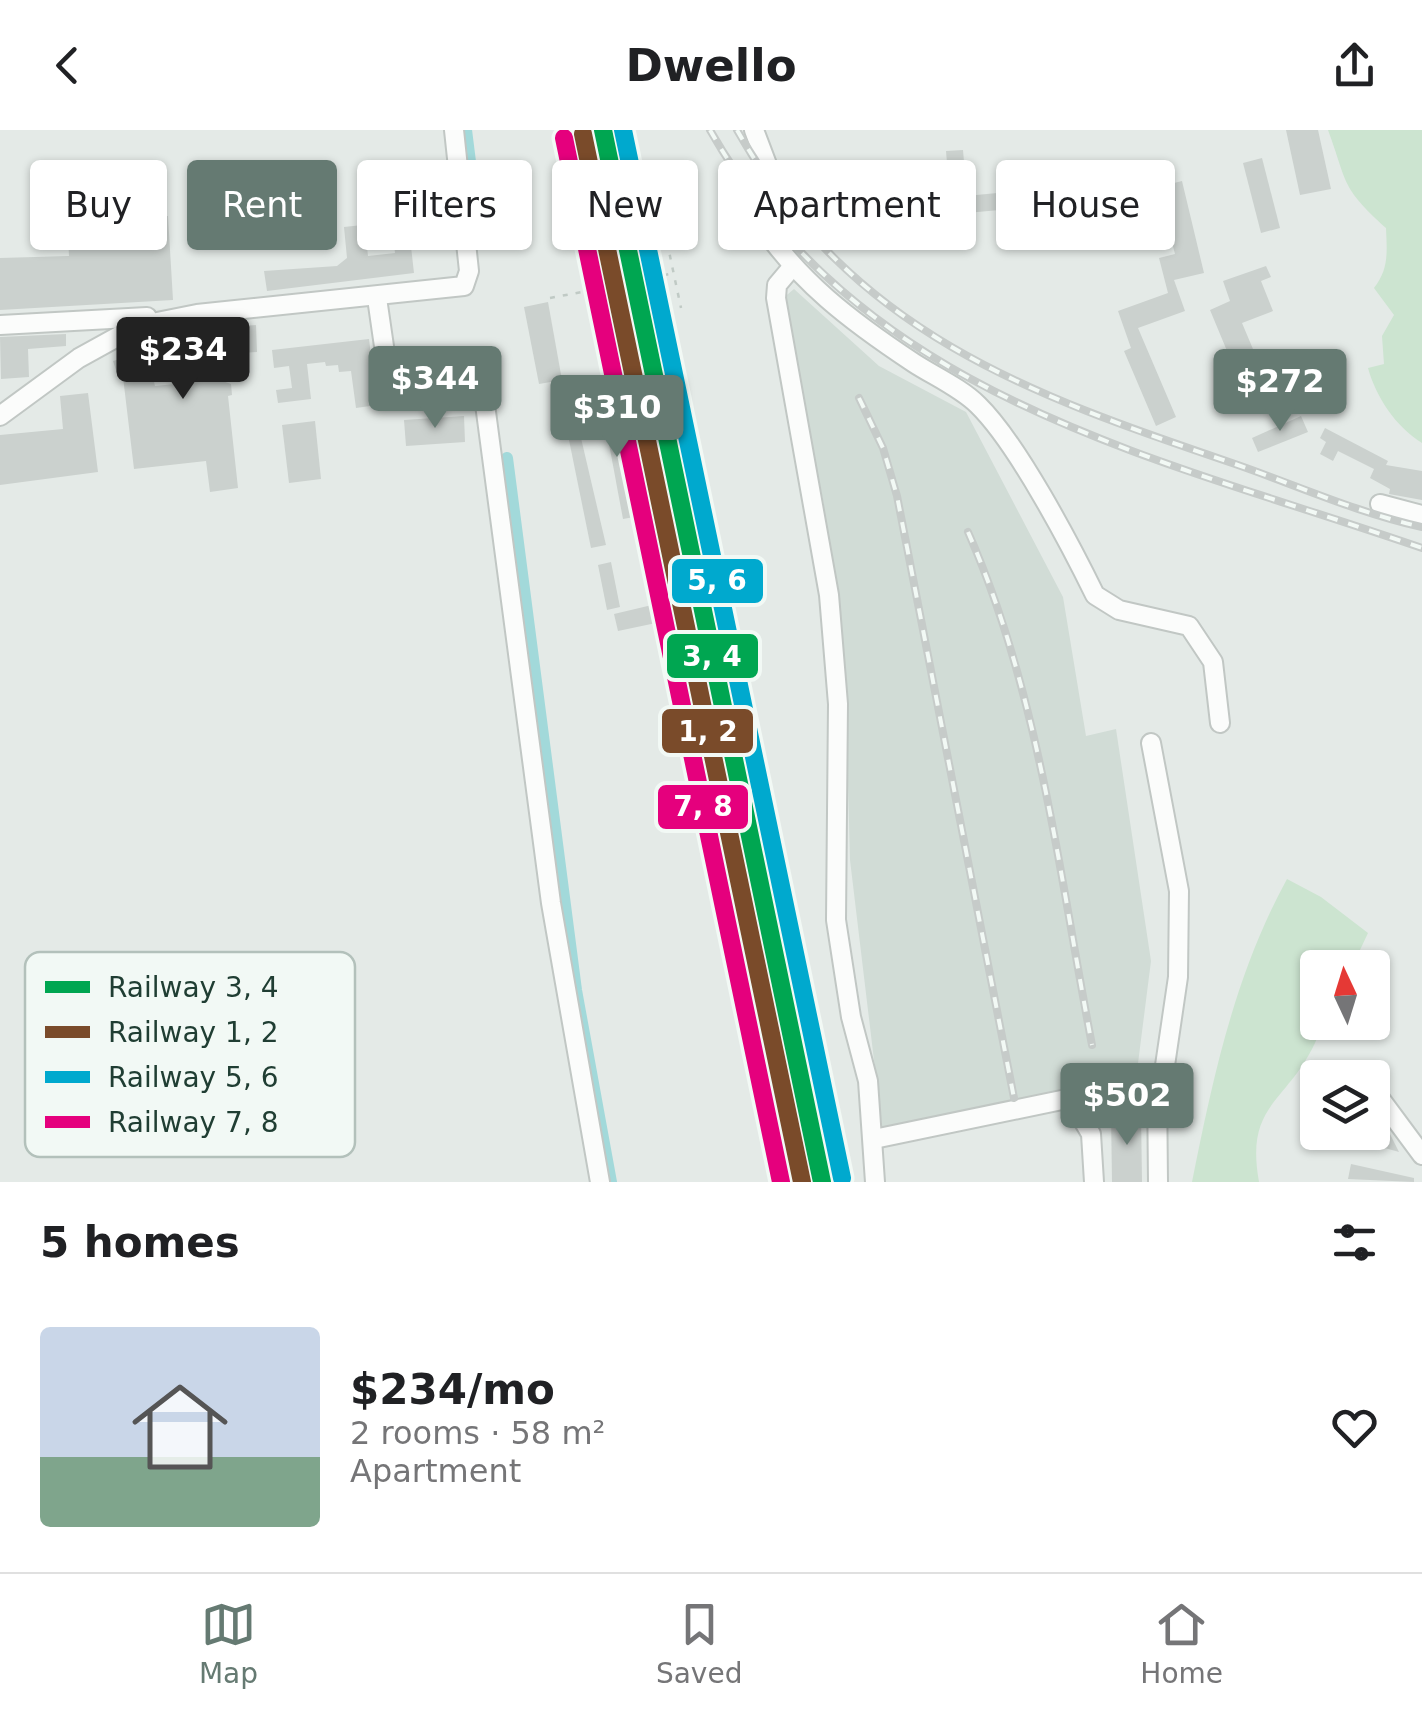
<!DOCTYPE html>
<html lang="en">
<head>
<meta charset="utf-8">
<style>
	body { margin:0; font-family:"DejaVu Sans",sans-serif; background:#f6f6f6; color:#202124; height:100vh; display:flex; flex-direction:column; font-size:38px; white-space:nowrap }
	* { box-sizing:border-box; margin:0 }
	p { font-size:32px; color:#757577 }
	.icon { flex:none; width:55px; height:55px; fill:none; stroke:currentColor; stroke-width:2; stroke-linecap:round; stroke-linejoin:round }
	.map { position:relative; height:1052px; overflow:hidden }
	.side { display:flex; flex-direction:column; background:#fff; flex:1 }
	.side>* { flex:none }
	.banner { position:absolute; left:30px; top:30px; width:1362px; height:90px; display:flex; gap:20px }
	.needle { width:65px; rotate:356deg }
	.fabs { position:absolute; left:1300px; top:820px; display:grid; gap:20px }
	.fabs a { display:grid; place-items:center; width:90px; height:90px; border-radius:10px; background:#fff; box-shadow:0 2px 8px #0004; font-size:50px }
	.price { position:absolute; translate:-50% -85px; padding:0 22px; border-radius:10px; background:#657a72; color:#fff; font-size:32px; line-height:65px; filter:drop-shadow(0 2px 5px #0008) }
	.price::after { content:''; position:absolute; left:50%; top:60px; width:30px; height:22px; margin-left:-15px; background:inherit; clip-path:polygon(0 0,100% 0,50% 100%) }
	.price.current { background:#222; color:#fff }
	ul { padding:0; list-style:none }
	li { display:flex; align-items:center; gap:30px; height:250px; padding:0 40px }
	li span { display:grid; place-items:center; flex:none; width:280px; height:200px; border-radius:10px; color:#555 }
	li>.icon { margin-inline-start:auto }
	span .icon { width:120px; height:120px; fill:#fffc; stroke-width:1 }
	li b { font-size:42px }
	h2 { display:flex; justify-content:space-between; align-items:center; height:120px; padding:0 40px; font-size:42px }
	.chip { padding:0 35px; border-radius:10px; background:#fff; box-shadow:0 2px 8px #0004; font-size:35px; line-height:90px }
	.chip.current { background:#657a72; color:#fff }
	header { display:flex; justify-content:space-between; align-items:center; height:130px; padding:0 40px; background:#fff; font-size:45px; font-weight:600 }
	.tabs { display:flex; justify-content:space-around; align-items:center; height:140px; border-top:2px solid #e0e0e0; background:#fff; font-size:28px; color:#757577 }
	.tabs a { display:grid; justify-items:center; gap:5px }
	.tabs .current { color:#657a72 }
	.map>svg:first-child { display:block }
	.built { fill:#d1dcd6 }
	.green { fill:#cce4d0 }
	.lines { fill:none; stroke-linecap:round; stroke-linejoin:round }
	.canal { stroke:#a2d9da; stroke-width:12 }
	.building { fill:#cbd1ce; fill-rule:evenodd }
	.minor-casing { stroke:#c1c7c4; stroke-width:22 }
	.path { stroke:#c0cac5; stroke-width:2.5; stroke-dasharray:5 8; stroke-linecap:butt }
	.minor { stroke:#fbfcfb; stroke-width:18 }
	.rail-casing { stroke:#c6cbc9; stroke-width:8 }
	.rail { stroke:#f2f9f5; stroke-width:4; stroke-dasharray:11; stroke-linecap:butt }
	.path-bridge { stroke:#c0cac5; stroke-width:2.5; stroke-dasharray:5 8; stroke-linecap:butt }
	.rail-1-casing { stroke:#f2f9f5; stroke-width:25 }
	.rail-2-casing { stroke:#f2f9f5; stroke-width:25 }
	.rail-3-casing { stroke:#f2f9f5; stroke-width:25 }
	.rail-4-casing { stroke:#f2f9f5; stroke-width:25 }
	.rail-1 { stroke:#00a651; stroke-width:18 }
	.rail-2 { stroke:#7a4b2a; stroke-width:18 }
	.rail-3 { stroke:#00a9ce; stroke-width:18 }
	.rail-4 { stroke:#e5007d; stroke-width:18 }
	.key { fill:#f2f9f5; stroke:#b3c1bb; stroke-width:2.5 }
	.key-label { font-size:28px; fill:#203e33 }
	.line-badge { stroke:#f2f9f5; stroke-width:4 }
	.badge-label { font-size:28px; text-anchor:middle; font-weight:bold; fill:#fff }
</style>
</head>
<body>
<header><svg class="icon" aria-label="back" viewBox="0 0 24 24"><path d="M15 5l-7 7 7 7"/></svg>Dwello<svg class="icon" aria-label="share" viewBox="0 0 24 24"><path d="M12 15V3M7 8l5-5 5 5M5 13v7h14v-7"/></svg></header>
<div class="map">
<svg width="1422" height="1052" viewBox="0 0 1422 1052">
	<rect width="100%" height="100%" fill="#e4eae7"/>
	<path class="built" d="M794 159 879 236 966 282 1063 467 1086 606 1116 599 1151 831 1136 949 933 993 931 987 882 997 850 730 845 541 823 370 782 169Z"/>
	<g class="green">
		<path d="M1328 0H1422V313C1396 297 1376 267 1368 238L1384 234 1382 206 1394 185 1374 158C1389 139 1387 122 1386 98 1340 56 1348 54 1328 0Z"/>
		<path d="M1287 749 1321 767 1368 803 1352 837 1318 838C1318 861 1324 894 1315 913 1286 974 1245 974 1259 1052H1192C1213 947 1235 844 1287 749Z"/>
	</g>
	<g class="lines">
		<g class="canal">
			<path d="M466 0 480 111"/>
			<path d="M507 328 576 860 611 1052"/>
		</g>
	</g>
	<g class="building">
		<path d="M1286 0H1318L1331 59 1300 65Z"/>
		<path d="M963 20 966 55 949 56 946 21Z"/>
		<path d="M1262 28 1280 98 1261 103 1243 33Z"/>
		<path d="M1182 51 1204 143 1174 150 1185 181 1138 198 1176 287 1156 296 1124 221 1131 218 1118 181 1168 163 1159 128 1175 124 1163 78 1148 82 1142 61Z"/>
		<path d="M1028 60 1030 77 967 83 966 66Z"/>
		<path d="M168 86 173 170 0 180V128L69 126 67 89Z"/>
		<path d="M408 90 414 143 267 161 264 141 337 136 347 128 344 97ZM393 105 395 123 368 126 366 108Z"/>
		<path d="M1266 136 1271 147 1261 151 1273 181 1242 193 1275 271 1252 281 1210 180 1230 171 1223 151Z"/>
		<path d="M548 172 562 250 539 254 524 177Z"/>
		<path d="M256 195 257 222 242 223 241 213 216 214 217 249 231 254 232 265 228 266 238 358 210 362 206 331 134 339 123 247 119 249 113 231 140 223 138 214 182 205V200ZM194 229 195 252 155 256 151 239Z"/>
		<path d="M66 204V216L28 219 29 247 1 249 0 207Z"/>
		<path d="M369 209 377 275 356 278 351 241 339 242 338 235 326 236 325 232 307 234 311 269 278 273 276 260 292 258 289 236 274 238 272 220Z"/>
		<path d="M1320 246 1331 271 1310 280 1300 255Z"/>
		<path d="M88 263 98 342 0 355V305L63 299 60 266Z"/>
		<path d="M611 269 634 387 623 389 601 271Z"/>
		<path d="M464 286 465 312 406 316 404 290Z"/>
		<path d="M1301 286 1308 302 1258 322 1252 308Z"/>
		<path d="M315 291 321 349 289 353 282 295Z"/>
		<path d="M1325 298 1388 331 1386 335 1422 341V370L1389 364 1390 359 1370 348 1374 339 1338 321 1333 331 1320 324 1326 312 1320 308Z"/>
		<path d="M581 308 606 415 591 418 569 310Z"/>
		<path d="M611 432 620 477 607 480 598 435Z"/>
		<path d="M652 475 656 493 618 501 614 484Z"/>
		<path d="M1141 983 1142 1052H1112L1111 984Z"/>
		<path d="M1372 998 1389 1002 1399 1022 1360 1011 1362 1002H1372Z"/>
		<path d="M1351 1034 1414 1048V1052L1348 1049Z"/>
	</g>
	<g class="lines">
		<g class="minor-casing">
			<g id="minor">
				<path d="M754 0 771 45 757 88C797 151 852 192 914 233 934 246 961 258 978 275 1017 313 1070 414 1095 465L1119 480 1189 496 1213 532 1220 593"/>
				<path d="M793 136 777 155 776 168 829 465 838 574 836 790 851 887 868 951 875 1052"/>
				<path d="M377 168 388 244 409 252 481 244 551 773 600 1052"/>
				<path d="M0 195 147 187"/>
				<path d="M0 286 79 228 137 196 197 184 464 156 469 141 454 0"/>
				<path d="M1380 374 1422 385"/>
				<path d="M1157 952 1158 1052"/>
				<path d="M1379 967 1422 1025"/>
				<path d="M1071 970 1091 1004 1094 1052"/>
				<path d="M874 1009 1163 949 1178 847 1179 761 1151 613"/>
			</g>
		</g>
		<g class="path">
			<path d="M667 112 681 178"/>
			<path d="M637 117 651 183"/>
			<path d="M610 123 624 190"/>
			<path d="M550 168 587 161"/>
		</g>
		<use href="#minor" class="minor"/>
		<g class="rail-casing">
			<g id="rail">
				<path d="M577 0 673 476 743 715 813 1052"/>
				<path d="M624 0 799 838"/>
				<path d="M710 0C863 269 1152 325 1422 418"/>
				<path d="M737 0C852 203 1028 264 1235 334 1296 355 1358 383 1422 397"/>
				<path d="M859 268 883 318 897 366 1014 968"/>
				<path d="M968 402C1039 563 1059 743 1092 915"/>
			</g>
		</g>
		<use href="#rail" class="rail"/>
		<path class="path-bridge" d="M587 161 674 143"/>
		<g class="rail-1-casing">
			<path id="rail-1" d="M603 0 822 1052"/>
		</g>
		<g class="rail-2-casing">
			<path id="rail-2" d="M583 4 802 1052"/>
		</g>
		<g class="rail-3-casing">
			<path id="rail-3" d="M623 0 842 1048"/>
		</g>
		<g class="rail-4-casing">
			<path id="rail-4" d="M564 8 781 1052"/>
		</g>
		<use href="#rail-1" class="rail-1"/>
		<use href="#rail-2" class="rail-2"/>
		<use href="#rail-3" class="rail-3"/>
		<use href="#rail-4" class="rail-4"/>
	</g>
	<rect x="25" y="822" width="330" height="205" rx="15" class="key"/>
	<rect x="45" y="851" width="45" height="12" fill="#00a651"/>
	<rect x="45" y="896" width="45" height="12" fill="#7a4b2a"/>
	<rect x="45" y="941" width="45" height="12" fill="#00a9ce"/>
	<rect x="45" y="986" width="45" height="12" fill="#e5007d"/>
	<g class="key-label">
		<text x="108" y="867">Railway 3, 4</text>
		<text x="108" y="912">Railway 1, 2</text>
		<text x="108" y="957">Railway 5, 6</text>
		<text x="108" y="1002">Railway 7, 8</text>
	</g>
	<g class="line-badge">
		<rect x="670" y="427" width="95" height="48" rx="10" fill="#00a9ce"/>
		<rect x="665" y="502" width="95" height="48" rx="10" fill="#00a651"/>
		<rect x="660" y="577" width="95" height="48" rx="10" fill="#7a4b2a"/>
		<rect x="656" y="653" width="94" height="48" rx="10" fill="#e5007d"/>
	</g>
	<g class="badge-label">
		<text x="717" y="460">5, 6</text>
		<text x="712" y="536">3, 4</text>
		<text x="708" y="611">1, 2</text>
		<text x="703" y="686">7, 8</text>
	</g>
</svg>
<div class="fabs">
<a><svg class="needle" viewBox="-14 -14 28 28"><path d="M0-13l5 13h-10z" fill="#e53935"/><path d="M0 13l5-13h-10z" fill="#757577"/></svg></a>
<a><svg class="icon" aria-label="layers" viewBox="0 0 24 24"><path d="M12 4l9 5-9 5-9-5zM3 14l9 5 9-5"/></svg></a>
</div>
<b class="price current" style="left:183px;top:272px">$234</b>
<b class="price" style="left:435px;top:301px">$344</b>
<b class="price" style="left:1280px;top:304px">$272</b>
<b class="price" style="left:617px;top:330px">$310</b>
<b class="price" style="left:1127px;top:1018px">$502</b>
<div class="banner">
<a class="chip">Buy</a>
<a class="chip current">Rent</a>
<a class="chip">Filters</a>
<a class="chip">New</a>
<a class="chip">Apartment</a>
<a class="chip">House</a>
</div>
</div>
<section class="side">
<h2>5 homes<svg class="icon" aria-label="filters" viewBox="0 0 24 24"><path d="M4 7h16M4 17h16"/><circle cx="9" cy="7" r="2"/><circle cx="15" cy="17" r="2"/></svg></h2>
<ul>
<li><span style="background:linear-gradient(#c9d6e8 65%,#7fa58c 0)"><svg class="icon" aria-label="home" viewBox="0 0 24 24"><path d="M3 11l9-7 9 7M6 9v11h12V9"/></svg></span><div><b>$234/mo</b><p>2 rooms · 58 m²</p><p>Apartment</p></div><svg class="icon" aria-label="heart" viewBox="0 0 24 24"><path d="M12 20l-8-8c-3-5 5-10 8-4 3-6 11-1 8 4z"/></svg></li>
</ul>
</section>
<nav class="tabs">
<a class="current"><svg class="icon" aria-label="map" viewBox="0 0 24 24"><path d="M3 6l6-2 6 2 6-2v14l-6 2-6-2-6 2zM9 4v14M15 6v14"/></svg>Map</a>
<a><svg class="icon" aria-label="saved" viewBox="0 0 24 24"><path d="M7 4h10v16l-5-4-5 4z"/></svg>Saved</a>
<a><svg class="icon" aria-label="home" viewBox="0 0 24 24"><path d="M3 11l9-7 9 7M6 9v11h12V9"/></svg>Home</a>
</nav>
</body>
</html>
